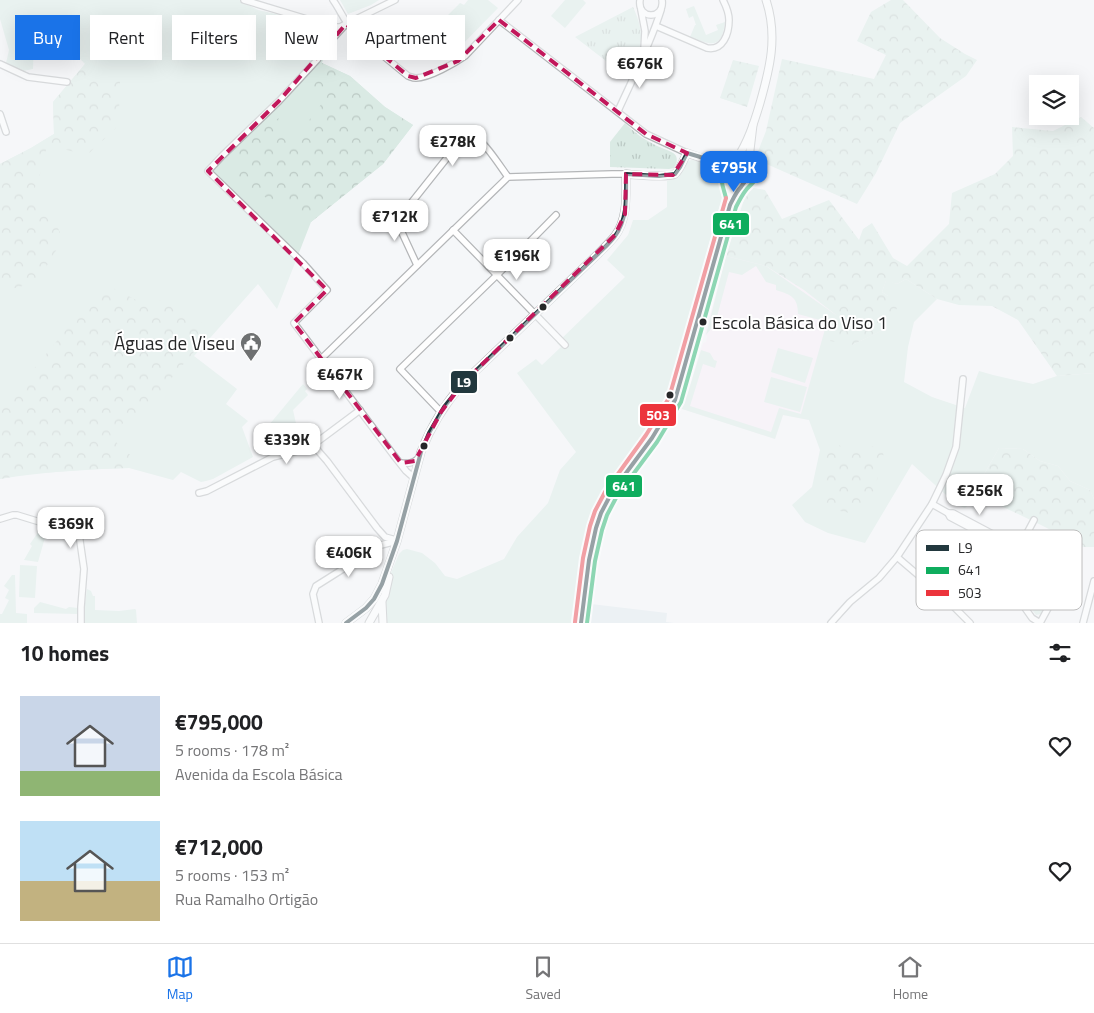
<!DOCTYPE html>
<html lang="en">
<head>
<meta charset="utf-8">
<style>
	body { margin:0; font-family:"Titillium Web",sans-serif; background:#f2f2f2; color:#202124; height:100vh; display:flex; flex-direction:column; font-size:19px; white-space:nowrap }
	* { box-sizing:border-box; margin:0 }
	p { font-size:16px; color:#757577 }
	.icon { flex:none; width:28px; height:28px; fill:none; stroke:currentColor; stroke-width:2; stroke-linecap:round; stroke-linejoin:round }
	.map { position:relative; height:623px; overflow:hidden }
	.details { display:flex; flex-direction:column; background:#fff; flex:1 }
	.details>* { flex:none }
	.banner { position:absolute; left:15px; top:15px; width:500px; height:45px; display:flex; gap:10px }
	.controls { position:absolute; left:1029px; top:75px; display:grid; gap:10px }
	.controls a { display:grid; place-items:center; width:50px; height:50px; border-radius:0px; background:#fff; box-shadow:0 5px 20px #0002; font-size:25px }
	.price { position:absolute; translate:-50% -42px; padding:0 11px; border-radius:10px; background:#fff; color:#222; font-size:16px; line-height:32px; filter:drop-shadow(0 1px 2px #0008) }
	.price::after { content:''; position:absolute; left:50%; top:30px; width:15px; height:11px; margin-left:-8px; background:inherit; clip-path:polygon(0 0,100% 0,50% 100%) }
	.price.selected { background:#1a73e8; color:#fff }
	ul { padding:0; list-style:none }
	li { display:flex; align-items:center; gap:15px; height:125px; padding:0 20px }
	li span { display:grid; place-items:center; flex:none; width:140px; height:100px; border-radius:0px; color:#555 }
	li>.icon { margin-inline-start:auto }
	span .icon { width:60px; height:60px; fill:#fffc; stroke-width:1 }
	li b { font-size:21px }
	h2 { display:flex; justify-content:space-between; align-items:center; height:60px; padding:0 20px; font-size:21px }
	.pill { padding:0 18px; border-radius:0px; background:#fff; box-shadow:0 5px 20px #0002; font-size:18px; line-height:45px }
	.pill.selected { background:#1a73e8; color:#fff }
	.menu { display:flex; justify-content:space-around; align-items:center; height:70px; border-top:1px solid #e0e0e0; background:#fff; font-size:14px; color:#757577 }
	.menu a { display:grid; justify-items:center; gap:2px }
	.menu .selected { color:#1a73e8 }
	.map>svg:first-child { display:block }
	.built { fill:#e1e8ed }
	.education { fill:#f8eef7 }
	.green { fill:#daeae4 }
	.forest { fill:url(#forest-crowns) }
	.park { fill:url(#park-tufts) }
	.lines { fill:none; stroke-linecap:round; stroke-linejoin:round }
	.minor-casing { stroke:#b4b6b8; stroke-width:8 }
	.tertiary-casing { stroke:#b4b6b8; stroke-width:9 }
	.minor { stroke:#fefefe; stroke-width:5.5 }
	.tertiary { stroke:#fefefe; stroke-width:7 }
	.bus-1-casing { stroke:#fff; stroke-width:8 }
	.bus-2-casing { stroke:#fff; stroke-width:8 }
	.bus-3-casing { stroke:#fff; stroke-width:8 }
	.bus-1 { stroke:#22383e; stroke-width:4 }
	.bus-2 { stroke:#0fad5e; stroke-width:4 }
	.bus-3 { stroke:#ec343c; stroke-width:4 }
	.marked { fill:none; stroke:#c2185b; stroke-width:4; stroke-dasharray:10 6; stroke-linejoin:round }
	.bus-dot { fill:#262728; stroke:#fff; stroke-width:2 }
	.labels { text-anchor:middle; stroke-width:4; stroke-linejoin:round; paint-order:stroke }
	.bus-label { font-size:18px; fill:#262728; stroke:#fff; text-anchor:start }
	.poi-label { font-size:19px; fill:#262728; stroke:#fff; text-anchor:end }
	.key { fill:#fff; stroke:#bebebe; stroke-width:1 }
	.key-label { font-size:14px; fill:#262728 }
	.line-badge { stroke:#fff; stroke-width:2 }
	.badge-label { font-size:14px; text-anchor:middle; font-weight:bold; fill:#fff }
</style>
</head>
<body>
<div class="map">
<svg width="1094" height="623" viewBox="0 0 1094 623">
	<defs>
		<pattern id="forest-crowns" width="20" height="18" patternUnits="userSpaceOnUse" patternTransform="scale(1.25)"><rect width="20" height="18" fill="#daeae4"/><path d="M2 6a3 3 0 1 1 6 0M12 15a3 3 0 1 1 6 0" fill="none" stroke="#bbc9c4"/></pattern>
		<pattern id="park-tufts" width="24" height="20" patternUnits="userSpaceOnUse" patternTransform="scale(1.25)"><rect width="24" height="20" fill="#daeae4"/><path d="M3 7l-1-3M5 7V3M7 7l1-3M15 17l-1-3M17 17v-4M19 17l1-3" fill="none" stroke="#bbc9c4"/></pattern>
	</defs>
	<rect width="100%" height="100%" fill="#f5f7f9"/>
	<path class="built" d="M591 604 667 613 666 622 674 623H587Z"/>
	<path class="education" d="M726 256 766 266 804 290 836 315 809 420 783 415 775 439 679 408 684 395 687 396 703 343 706 342 707 336 705 335Z"/>
	<g class="green">
		<path d="M0 0H239L258 10 333 27 322 63 350 76 385 107 413 125 383 164 311 222 277 309 258 284 194 356 237 389 226 404 248 421 242 427 253 457 213 479 206 481 201 482 181 472 173 480 129 468 101 469 26 474 0 479V164L31 148 54 134 53 102 85 64 57 35 34 40 33 69 23 71 6 63 9 50 0 19Z"/>
		<path d="M340 0H379L371 5 348 14Z"/>
		<path d="M468 0H488L498 8 453 54 431 28 447 16 460 3 464 5Z"/>
		<path d="M565 0H583L586 3 565 28 551 16Z"/>
		<path d="M694 6 706 35 718 30 716 25 725 22C722 50 711 45 690 37L695 25H696L693 16 689 18 686 9Z"/>
		<path d="M691 160C696 160 699 161 703 164 720 172 721 180 722 198L663 408 606 487 598 503 592 517 582 544 572 623H386V603L387 590 390 575 399 554 403 550 407 549 422 553 435 563 445 576 457 579 504 559 517 537 548 503 560 470 576 452 517 373 536 359 542 365 561 347 557 343 625 277 607 260 628 235 633 220H648L667 207V181L679 177C683 171 683 163 691 160Z"/>
		<path d="M726 256 766 266 836 315 852 345 887 328 888 296 882 292 886 280 897 284 906 279 937 299 914 322 908 347 904 382 932 397 965 408 979 371 993 375 1033 384 1057 376 1094 373V499L1090 490 1070 481 1058 466 1040 461 1023 449 999 448 965 508 956 504 912 464 865 543 828 533 805 522 792 505 812 487 820 450 809 420 783 415 775 439 679 408 684 395 687 396 701 350 710 353 714 360 717 361 715 368 703 364 690 406 771 432 779 408 801 414 827 322 798 314C798 297 791 295 776 290V285L766 282 756 266 742 275 729 272 715 324 706 335Z"/>
		<path d="M778 348 813 358 805 383 771 372Z"/>
		<path d="M771 377 807 387 800 412 764 402Z"/>
		<path d="M303 384 307 389 305 391 308 395 293 410 301 446 272 455 268 449 264 431Z"/>
		<path d="M41 528 43 529 46 534 38 562 24 560 32 546 30 544Z"/>
		<path d="M20 565 37 566 35 598 19 597Z"/>
		<path d="M1040 569H1043L1056 576 1058 580 1041 614 1036 615 1023 598Z"/>
		<path d="M12 575H15L16 613 27 614V623H0V614H2L9 600 5 598 9 590 4 586Z"/>
		<path d="M87 589 91 591 93 596H95V610L119 611 135 609 136 610 137 623H85L84 610Z"/>
		<path d="M40 602 66 609 69 607 78 608V614L34 613V608Z"/>
	</g>
	<g class="forest">
		<path d="M891 0H903L940 38 965 54 977 60 966 76 900 123 876 173 857 204 755 159 766 131 782 59 874 79 886 55 857 41 871 12Z"/>
		<path d="M733 60 759 66 747 107 720 98Z"/>
		<path d="M322 63 350 76 385 107 413 125 383 164 311 222 284 203 255 194 236 179 237 141 279 118 288 137 302 134 311 117 323 102 312 85Z"/>
		<path d="M85 64 86 74 94 76 120 80 119 115 115 129 87 155 47 145 43 165 31 199 55 222 63 239 46 267 30 284 0 292V164L31 148 54 134 53 102Z"/>
		<path d="M1081 117 1094 128V373L1057 376 1018 320 992 306 959 305 937 299 906 279 897 284 886 281 882 292 888 296 898 306 887 328 873 335 852 345 830 341 836 315 804 290 766 266 726 256 748 187 765 190 782 219 829 200 859 240 863 229 872 223 893 258 907 266 949 224 952 193 995 174 1013 156 1012 127 1053 131Z"/>
		<path d="M111 287 140 302 171 300 198 318 210 333 152 401 121 425 106 427 119 446 134 458 129 468C86 469 42 472 0 479V404H5L93 297Z"/>
		<path d="M838 444 850 454 856 451 863 452 866 447 877 446 883 452 884 460 878 470 876 492 871 503 861 505H855L850 513 840 511 827 506 823 497 828 494C825 475 822 463 830 445Z"/>
		<path d="M999 448 1023 449 1040 461 1058 466 1070 481 1090 490 1094 499V547H1083L1043 526 978 495 965 508Z"/>
	</g>
	<g class="park">
		<path d="M633 7C647 37 641 49 628 78L575 37Z"/>
		<path d="M625 123C636 134 647 142 662 148 666 150 674 152 676 156 678 161 676 164 674 168L669 169 610 167V142Z"/>
	</g>
	<g class="lines">
		<g class="minor-casing">
			<g id="minor">
				<path d="M244 0 333 27H340L346 24 395 0"/>
				<path d="M333 0C340 10 345 22 353 31L408 76C411 77 413 78 416 78 429 78 455 63 465 56L518 0"/>
				<path d="M640 0C637 20 665 20 662 0"/>
				<path d="M641 10 645 31 644 49"/>
				<path d="M499 20 646 134 687 153"/>
				<path d="M346 24 325 47 317 60 279 101 223 155 208 171 303 263 327 290 294 323 395 457 406 471 414 478"/>
				<path d="M656 26 707 48C723 51 729 34 729 20 729 13 726 6 723 0"/>
				<path d="M0 64 28 77 67 82"/>
				<path d="M618 111C633 78 650 45 661 10"/>
				<path d="M0 114 6 132"/>
				<path d="M453 230 565 345"/>
				<path d="M417 265 398 224 400 217 458 144C464 140 470 136 477 139 485 142 502 169 508 177"/>
				<path d="M321 359 508 177 612 174H626"/>
				<path d="M441 412 400 369 497 275 556 215"/>
				<path d="M313 445 327 461 377 528 385 537 396 540"/>
				<path d="M401 463C409 464 413 463 419 458"/>
				<path d="M199 493 207 491 273 457 309 448 360 410"/>
				<path d="M932 504 948 513 950 517 999 543 1002 542"/>
				<path d="M77 511 79 534"/>
				<path d="M948 513H953L1000 538 1002 542 1066 575 1040 623 1032 618 1018 598 1038 561"/>
				<path d="M0 519 13 515H17L79 534 84 569 81 607V623"/>
				<path d="M1018 550 1034 520"/>
				<path d="M897 557 945 598 970 623"/>
				<path d="M319 623 313 594 316 586 381 545 397 541"/>
				<path d="M831 623 850 602 879 578 897 557 932 504 946 475 956 447 963 379"/>
				<path d="M1083 623 1094 581"/>
			</g>
		</g>
		<g class="tertiary-casing">
			<g id="tertiary">
				<path d="M736 160C748 142 754 123 760 103 770 68 778 36 766 0"/>
				<path d="M733 161 728 166 727 170 733 198"/>
				<path d="M382 602 383 623"/>
				<path d="M346 623 366 608 374 599 382 584 397 541 421 452C431 426 445 404 463 383L598 254C604 248 610 242 615 236 628 218 626 195 626 174 636 175 668 178 675 174 680 170 684 159 687 153 698 157 709 162 722 162 728 162 735 158 741 160 746 161 748 164 750 167"/>
				<path d="M369 623 385 595 389 577"/>
				<path d="M581 623C587 583 588 535 608 499 613 490 620 482 626 474 643 450 661 427 675 400L730 205 733 198 750 175V150L753 125"/>
			</g>
		</g>
		<use href="#minor" class="minor"/>
		<use href="#tertiary" class="tertiary"/>
		<g class="bus-1-casing">
			<g id="bus-1">
				<path d="M626 174 659 176 675 174 680 167 687 153"/>
				<path d="M346 623 366 608 374 599 382 584 397 541 421 452 429 433 444 407 463 383 598 254C604 248 610 243 615 236 628 219 626 195 626 174"/>
				<path d="M581 623 589 560 596 528 601 513 612 492 652 438 675 400 730 205C733 199 736 192 741 187 747 177 759 169 742 160L717 162 687 153"/>
			</g>
		</g>
		<g class="bus-2-casing">
			<path id="bus-2" d="M587 623 595 561 602 530 607 515 617 496 657 442 681 402 736 207C739 201 742 195 746 190 749 186 754 183 756 178 765 153 722 142 721 171 720 180 724 190 726 198"/>
		</g>
		<g class="bus-3-casing">
			<g id="bus-3">
				<path d="M737 166 743 168 744 174 735 183 733 173 734 168Z"/>
				<path d="M575 622 583 558 590 526 595 511 605 492 646 435 669 398 726 198"/>
			</g>
		</g>
		<use href="#bus-1" class="bus-1"/>
		<use href="#bus-2" class="bus-2"/>
		<use href="#bus-3" class="bus-3"/>
	</g>
	<path d="M0 0H1094V623H0ZM499 20 646 134 687 153 673 175 626 174 625 214 615 235 463 383 441 412 415 461 401 463 294 323 327 290 208 171 279 101 346 24 408 76 416 78 458 61Z" fill="#f5f7f9" fill-opacity=".55" fill-rule="evenodd"/>
	<path class="marked" d="M499 20 646 134 687 153 673 175 626 174 625 214 615 235 463 383 441 412 415 461 401 463 294 323 327 290 208 171 279 101 346 24 408 76 416 78 458 61Z"/>
	<defs>
		<g id="civic-pin" transform="scale(1.125)"><path d="M0 17L-7.5 6A9.5 9.5 0 1 1 7.5 6Z" fill="#6e7071" stroke="#fff"/><path d="M-.6-6.5H3V-4.5H.6V-3L4-1V1h2V6H-6V1h2V-1L-.6-3ZM-1.2 2.5V6h2.4V2.5Z" fill="#fff"/></g>
	</defs>
	<g fill-rule="evenodd">
		<use href="#civic-pin" x="251" y="343"/>
	</g>
	<g class="bus-dot">
		<circle cx="543" cy="307" r="4.5"/>
		<circle cx="703" cy="322" r="4.5"/>
		<circle cx="510" cy="338" r="4.5"/>
		<circle cx="670" cy="395" r="4.5"/>
		<circle cx="424" cy="446" r="4.5"/>
	</g>
	<g class="labels">
		<g class="bus-label">
			<text x="712" y="329">Escola Básica do Viso 1</text>
		</g>
		<g class="poi-label">
			<text x="235" y="350">Águas de Viseu</text>
		</g>
	</g>
	<rect x="916" y="530" width="166" height="80" rx="8" class="key"/>
	<rect x="926" y="545" width="23" height="6" fill="#22383e"/>
	<rect x="926" y="567" width="23" height="7" fill="#0fad5e"/>
	<rect x="926" y="590" width="23" height="6" fill="#ec343c"/>
	<g class="key-label">
		<text x="958" y="553">L9</text>
		<text x="958" y="575">641</text>
		<text x="958" y="598">503</text>
	</g>
	<g class="line-badge">
		<rect x="712" y="212" width="38" height="24" rx="5" fill="#0fad5e"/>
		<rect x="450" y="370" width="28" height="24" rx="5" fill="#22383e"/>
		<rect x="639" y="403" width="38" height="24" rx="5" fill="#ec343c"/>
		<rect x="605" y="474" width="38" height="24" rx="5" fill="#0fad5e"/>
	</g>
	<g class="badge-label">
		<text x="731" y="229">641</text>
		<text x="464" y="387">L9</text>
		<text x="658" y="420">503</text>
		<text x="624" y="491">641</text>
	</g>
</svg>
<div class="controls">
<a><svg class="icon" aria-label="layers" viewBox="0 0 24 24"><path d="M12 4l9 5-9 5-9-5zM3 14l9 5 9-5"/></svg></a>
</div>
<b class="price" style="left:640px;top:89px">€676K</b>
<b class="price" style="left:453px;top:167px">€278K</b>
<b class="price selected" style="left:734px;top:193px">€795K</b>
<b class="price" style="left:395px;top:242px">€712K</b>
<b class="price" style="left:517px;top:281px">€196K</b>
<b class="price" style="left:340px;top:400px">€467K</b>
<b class="price" style="left:287px;top:465px">€339K</b>
<b class="price" style="left:980px;top:516px">€256K</b>
<b class="price" style="left:71px;top:549px">€369K</b>
<b class="price" style="left:349px;top:578px">€406K</b>
<div class="banner">
<a class="pill selected">Buy</a>
<a class="pill">Rent</a>
<a class="pill">Filters</a>
<a class="pill">New</a>
<a class="pill">Apartment</a>
</div>
</div>
<section class="details">
<h2>10 homes<svg class="icon" aria-label="filters" viewBox="0 0 24 24"><path d="M4 7h16M4 17h16"/><circle cx="9" cy="7" r="2"/><circle cx="15" cy="17" r="2"/></svg></h2>
<ul>
<li><span style="background:linear-gradient(#c9d6e8 75%,#8fb573 0)"><svg class="icon" aria-label="home" viewBox="0 0 24 24"><path d="M3 11l9-7 9 7M6 9v11h12V9"/></svg></span><div><b>€795,000</b><p>5 rooms · 178 m²</p><p>Avenida da Escola Básica</p></div><svg class="icon" aria-label="heart" viewBox="0 0 24 24"><path d="M12 20l-8-8c-3-5 5-10 8-4 3-6 11-1 8 4z"/></svg></li>
<li><span style="background:linear-gradient(#bfe0f5 60%,#c2b280 0)"><svg class="icon" aria-label="home" viewBox="0 0 24 24"><path d="M3 11l9-7 9 7M6 9v11h12V9"/></svg></span><div><b>€712,000</b><p>5 rooms · 153 m²</p><p>Rua Ramalho Ortigão</p></div><svg class="icon" aria-label="heart" viewBox="0 0 24 24"><path d="M12 20l-8-8c-3-5 5-10 8-4 3-6 11-1 8 4z"/></svg></li>
</ul>
</section>
<nav class="menu">
<a class="selected"><svg class="icon" aria-label="map" viewBox="0 0 24 24"><path d="M3 6l6-2 6 2 6-2v14l-6 2-6-2-6 2zM9 4v14M15 6v14"/></svg>Map</a>
<a><svg class="icon" aria-label="saved" viewBox="0 0 24 24"><path d="M7 4h10v16l-5-4-5 4z"/></svg>Saved</a>
<a><svg class="icon" aria-label="home" viewBox="0 0 24 24"><path d="M3 11l9-7 9 7M6 9v11h12V9"/></svg>Home</a>
</nav>
</body>
</html>
